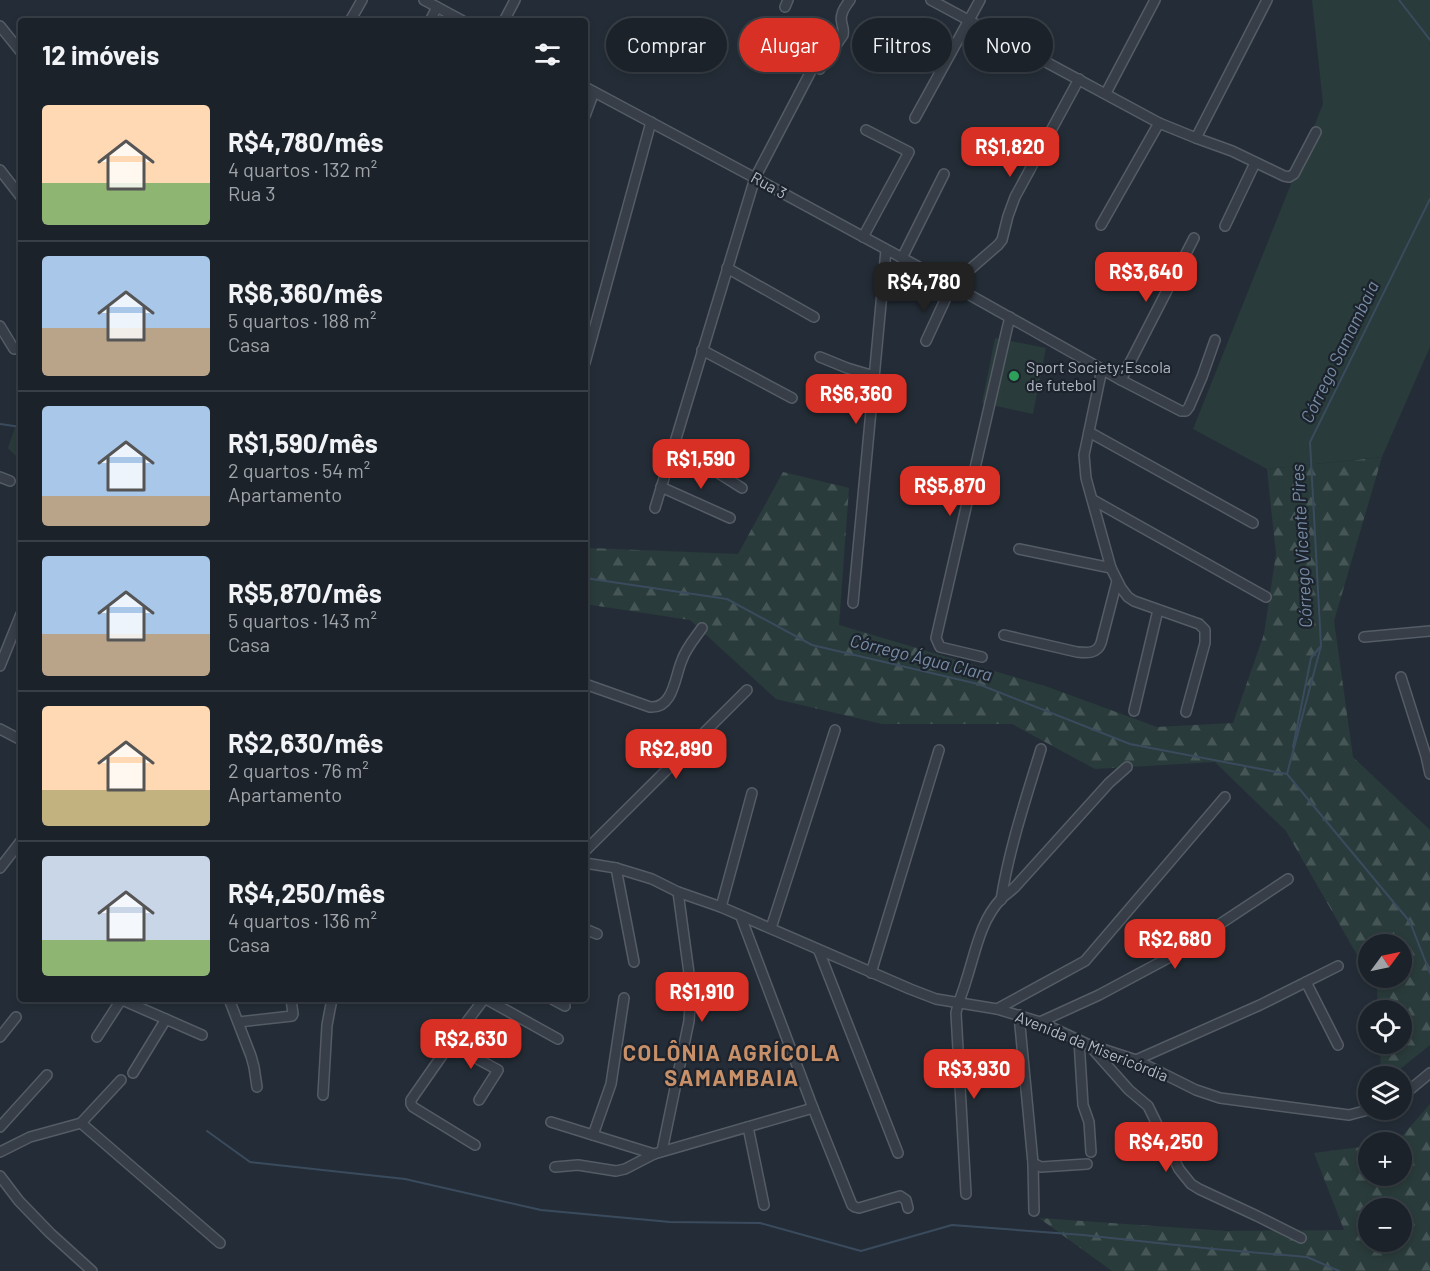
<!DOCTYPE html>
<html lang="pt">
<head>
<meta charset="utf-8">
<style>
	body { margin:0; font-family:Barlow,sans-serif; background:#282f35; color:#f1f3f6; height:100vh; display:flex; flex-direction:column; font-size:22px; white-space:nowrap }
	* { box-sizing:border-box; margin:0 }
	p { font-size:20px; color:#a0a4a8 }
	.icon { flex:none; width:33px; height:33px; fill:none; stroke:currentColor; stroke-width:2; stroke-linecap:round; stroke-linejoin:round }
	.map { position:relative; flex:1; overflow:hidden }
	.sheet { position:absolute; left:18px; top:18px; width:570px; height:984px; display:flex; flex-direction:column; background:#1b2229; border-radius:6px; box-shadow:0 3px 9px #0003,0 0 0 2px #393f46 }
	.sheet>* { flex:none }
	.top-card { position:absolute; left:606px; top:18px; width:570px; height:54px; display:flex; gap:12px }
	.needle { width:39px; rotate:57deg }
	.buttons { position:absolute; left:1358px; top:934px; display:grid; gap:12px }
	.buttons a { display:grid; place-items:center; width:54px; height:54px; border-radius:50%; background:#1b2229; box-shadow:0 3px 9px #0003,0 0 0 2px #393f46; font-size:30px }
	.price { position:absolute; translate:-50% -51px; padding:0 14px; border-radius:12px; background:#d93025; color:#fff; font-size:20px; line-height:39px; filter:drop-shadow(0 2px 3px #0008) }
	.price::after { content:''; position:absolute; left:50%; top:36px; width:18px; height:14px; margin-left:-9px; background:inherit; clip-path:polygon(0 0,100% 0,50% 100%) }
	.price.on { background:#222; color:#fff }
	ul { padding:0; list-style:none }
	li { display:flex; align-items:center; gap:18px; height:150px; padding:0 24px }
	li+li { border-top:2px solid #393f46 }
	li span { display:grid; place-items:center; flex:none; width:168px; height:120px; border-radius:6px; color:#555 }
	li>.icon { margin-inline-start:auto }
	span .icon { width:72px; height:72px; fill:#fffc; stroke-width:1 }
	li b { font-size:26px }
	h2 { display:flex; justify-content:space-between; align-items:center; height:72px; padding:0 24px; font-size:26px }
	.pill { padding:0 21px; border-radius:27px; background:#1b2229; box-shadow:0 3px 9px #0003,0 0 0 2px #393f46; font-size:21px; line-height:54px }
	.pill.on { background:#d93025; color:#fff }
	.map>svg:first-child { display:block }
	.forest { fill:url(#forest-firs); fill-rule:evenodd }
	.park { fill:#293b3a }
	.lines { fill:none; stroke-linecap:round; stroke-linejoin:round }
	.stream { stroke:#3b4b5e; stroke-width:2 }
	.minor-casing { stroke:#555c65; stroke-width:12 }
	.minor { stroke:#373e48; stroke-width:9 }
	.leisure-dot { fill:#2e9e5b; stroke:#1c232c; stroke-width:2 }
	.labels { text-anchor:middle; stroke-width:4.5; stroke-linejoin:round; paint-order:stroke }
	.street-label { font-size:16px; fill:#b2b9c4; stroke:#1c232c }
	.poi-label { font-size:16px; fill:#b2b9c4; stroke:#1c232c; text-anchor:start }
	.water-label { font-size:18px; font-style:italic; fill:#768ba4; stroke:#1c232c }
	.district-label { font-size:22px; font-weight:bold; letter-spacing:1.5px; fill:#c89069; stroke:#1c232c }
</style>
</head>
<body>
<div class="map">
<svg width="1430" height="1271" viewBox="0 0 1430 1271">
	<defs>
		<pattern id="forest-firs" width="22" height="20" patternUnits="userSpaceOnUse" patternTransform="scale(1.5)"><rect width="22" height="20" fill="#293b3a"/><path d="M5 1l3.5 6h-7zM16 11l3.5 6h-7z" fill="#465555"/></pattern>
	</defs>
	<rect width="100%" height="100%" fill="#242d37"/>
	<g class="forest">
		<path d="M21 410V461L8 448Z"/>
		<path d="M1382 457 1334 621 1353 757 1430 830V1045L1390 1077H1381L1380 1044H1401V1011H1378L1377 989 1370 978H1401V945H1368V974L1286 831 1215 762 1095 769 1012 724H882L776 699 690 620 585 604V546L589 548 738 554 783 472 849 488 839 625 1048 687 1157 727 1233 723 1264 634 1276 554 1267 469Z"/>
		<path d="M1430 1104V1271H1112L1039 1218 1227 1231 1344 1230 1314 1153 1368 1146V1176H1401V1143H1389L1397 1142ZM1368 1209H1401V1242H1368Z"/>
	</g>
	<g class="park">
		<path d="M1312 0H1430V347L1382 457 1267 469 1193 429 1323 104Z"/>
		<path d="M995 338 1046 348 1033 414 982 403Z"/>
	</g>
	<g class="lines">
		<g class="stream">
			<path d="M1399 0 1430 40"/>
			<path d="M0 424 21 427"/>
			<path d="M585 578 727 599 812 645 978 684 1130 744 1287 774 1321 646 1310 442 1430 199"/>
			<path d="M1293 747 1311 658 1320 647"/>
			<path d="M1287 774 1410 922 1430 973"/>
			<path d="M207 1131 250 1162 405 1179 541 1210 670 1222 760 1223 861 1251 952 1225 1083 1235 1214 1249 1307 1257 1339 1271"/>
		</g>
		<g class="minor-casing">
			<g id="minor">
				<path d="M424 0 463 21"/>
				<path d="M931 0 1159 123 1196 138 1232 151 1284 176 1289 177 1294 174 1316 132"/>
				<path d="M785 7 788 0"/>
				<path d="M350 21 362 0"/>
				<path d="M430 21 437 7"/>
				<path d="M504 21 515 0"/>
				<path d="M0 26 21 52"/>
				<path d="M820 69 843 35C845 27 839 22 842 14 843 9 847 4 850 0"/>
				<path d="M585 87 755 178 952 285 1121 380 1181 411H1186L1189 407 1202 377 1215 340"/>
				<path d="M1106 93 1155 0"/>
				<path d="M585 116 594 92"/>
				<path d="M915 118 980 0"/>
				<path d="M1196 138 1267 0"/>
				<path d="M0 170 21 197"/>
				<path d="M1101 225 1159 123"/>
				<path d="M1225 226 1255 163"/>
				<path d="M863 237 909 152 866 130"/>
				<path d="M902 258 944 174"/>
				<path d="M727 268 814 317"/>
				<path d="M0 326 14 349"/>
				<path d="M926 341 952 285 998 245 1002 240 1008 216 1015 197 1079 79"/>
				<path d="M702 350 792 398"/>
				<path d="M820 357 847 368 874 376"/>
				<path d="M585 363 651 122"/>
				<path d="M1102 369 1084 455 1086 478 1111 568 1121 588 1128 597 1134 601 1199 624 1205 630V643L1186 712"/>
				<path d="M1121 380 1194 238"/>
				<path d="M1089 432 1253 523"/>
				<path d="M674 445 742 488"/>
				<path d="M0 477 10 481"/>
				<path d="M661 487 730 518"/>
				<path d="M1093 500 1266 597"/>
				<path d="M655 508 755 178 810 73"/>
				<path d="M1019 549 1111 568"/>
				<path d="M853 603C865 485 874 367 886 250"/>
				<path d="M1004 635 1077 652C1087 653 1097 654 1101 643L1117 581"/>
				<path d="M1364 637 1430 631"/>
				<path d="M982 657 940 647 936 638 1007 329 1010 317"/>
				<path d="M0 666 21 614"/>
				<path d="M1401 677 1426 756 1430 774"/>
				<path d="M585 684 650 707C674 709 675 675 682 660 686 648 695 638 702 628"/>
				<path d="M1134 711 1158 610"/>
				<path d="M0 729 21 740"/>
				<path d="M585 851 747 690"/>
				<path d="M585 863 616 868 652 879 678 892 721 907 910 989 936 999 997 1009 1040 1022 1087 1044 1136 1060 1196 1090 1220 1098 1349 1115 1368 1110"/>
				<path d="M0 868 21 841"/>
				<path d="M616 868 634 962"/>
				<path d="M1001 900C1009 849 1026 798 1041 749"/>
				<path d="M721 907 752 793"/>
				<path d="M741 917 813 1108 852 1205 855 1207 859 1208 900 1196 906 1200 908 1208"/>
				<path d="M771 928 835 730"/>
				<path d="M585 929 597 934"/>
				<path d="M819 951 898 1153"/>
				<path d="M871 973 939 750"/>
				<path d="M1306 982 1338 1045"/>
				<path d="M120 999 202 1035"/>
				<path d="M229 999 251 1056 254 1067 257 1087"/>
				<path d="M486 999 558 1039"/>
				<path d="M552 999 565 1006"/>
				<path d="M997 1009 1085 961 1225 797"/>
				<path d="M1019 1015 1033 1163 1034 1211"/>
				<path d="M239 1022 292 1016 293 1014 291 999"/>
				<path d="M1040 1022 1099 995 1170 957 1288 879"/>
				<path d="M0 1037 16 1017"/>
				<path d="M97 1037 121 1000"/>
				<path d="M1079 1040 1083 1105 1089 1122 1091 1152"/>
				<path d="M450 1044 498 1070 479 1100"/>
				<path d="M1089 1045 1129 1090 1148 1106 1179 1169 1191 1184 1199 1189 1257 1216 1301 1238"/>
				<path d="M1136 1060 1260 1005 1338 966"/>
				<path d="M133 1073 166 1019"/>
				<path d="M323 1095 327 1025 332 999"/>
				<path d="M1401 1097 1430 1073"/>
				<path d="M551 1122 654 1154"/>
				<path d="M81 1123 121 1080"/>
				<path d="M0 1127 47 1075"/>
				<path d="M748 1127 764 1205"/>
				<path d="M593 1135 611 1084 624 998"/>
				<path d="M475 1145 413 1107 411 1104V1100L450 1044 484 999"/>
				<path d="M662 1151 689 1021 691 988 678 892"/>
				<path d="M0 1152 30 1137 81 1123 220 1243"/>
				<path d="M1033 1163 1041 1167 1087 1164"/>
				<path d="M555 1167 578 1165 616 1171 625 1169 654 1154 813 1108"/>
				<path d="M0 1176 19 1201 50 1233 92 1271"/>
				<path d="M966 1194 956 1013C958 1002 963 992 966 981 975 954 980 921 1001 899 1005 895 1011 891 1015 887L1109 783 1127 767"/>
			</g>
		</g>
		<use href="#minor" class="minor"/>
	</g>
	<circle class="leisure-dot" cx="1014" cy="376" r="6"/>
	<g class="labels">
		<g class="street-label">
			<text transform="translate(769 185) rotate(29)" y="6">Rua 3</text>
			<text transform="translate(1092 1046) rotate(22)" y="6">Avenida da Misericórdia</text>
		</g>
		<g class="poi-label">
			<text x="1026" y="373">Sport Society;Escola<tspan x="1026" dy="18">de futebol</tspan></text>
		</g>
		<g class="water-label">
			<text transform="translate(1340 352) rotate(-64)" y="6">Córrego Samambaia</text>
			<text transform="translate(1302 546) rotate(-93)" y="6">Córrego Vicente Pires</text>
			<text transform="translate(921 658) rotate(14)" y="6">Córrego Água Clara</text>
		</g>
		<g class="district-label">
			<text x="732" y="1061">COLÔNIA AGRÍCOLA<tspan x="732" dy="25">SAMAMBAIA</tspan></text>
		</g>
	</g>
</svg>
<div class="buttons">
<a><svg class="needle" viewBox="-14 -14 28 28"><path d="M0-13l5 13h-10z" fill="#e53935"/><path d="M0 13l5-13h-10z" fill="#a0a4a8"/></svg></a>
<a><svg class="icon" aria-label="locate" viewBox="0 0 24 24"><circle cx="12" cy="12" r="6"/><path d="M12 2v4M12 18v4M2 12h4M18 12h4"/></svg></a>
<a><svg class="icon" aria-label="layers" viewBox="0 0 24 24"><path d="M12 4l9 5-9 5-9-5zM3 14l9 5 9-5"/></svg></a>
<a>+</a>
<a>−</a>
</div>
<b class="price" style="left:1010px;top:178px">R$1,820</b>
<b class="price" style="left:1146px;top:303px">R$3,640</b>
<b class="price on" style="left:924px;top:313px">R$4,780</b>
<b class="price" style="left:856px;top:425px">R$6,360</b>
<b class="price" style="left:701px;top:490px">R$1,590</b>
<b class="price" style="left:950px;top:517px">R$5,870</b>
<b class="price" style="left:676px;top:780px">R$2,890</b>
<b class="price" style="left:1175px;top:970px">R$2,680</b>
<b class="price" style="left:702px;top:1023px">R$1,910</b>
<b class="price" style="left:471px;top:1070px">R$2,630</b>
<b class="price" style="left:974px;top:1100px">R$3,930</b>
<b class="price" style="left:1166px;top:1173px">R$4,250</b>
<div class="top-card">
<a class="pill">Comprar</a>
<a class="pill on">Alugar</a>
<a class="pill">Filtros</a>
<a class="pill">Novo</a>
</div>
<section class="sheet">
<h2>12 imóveis<svg class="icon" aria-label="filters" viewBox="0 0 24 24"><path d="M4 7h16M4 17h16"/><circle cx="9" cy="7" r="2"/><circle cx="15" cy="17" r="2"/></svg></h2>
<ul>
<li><span style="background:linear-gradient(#ffd9b3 65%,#8fb573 0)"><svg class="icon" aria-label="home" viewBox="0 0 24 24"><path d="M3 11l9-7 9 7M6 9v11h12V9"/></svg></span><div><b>R$4,780/mês</b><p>4 quartos · 132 m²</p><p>Rua 3</p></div></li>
<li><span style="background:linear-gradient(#a9c7e8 60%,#b9a48a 0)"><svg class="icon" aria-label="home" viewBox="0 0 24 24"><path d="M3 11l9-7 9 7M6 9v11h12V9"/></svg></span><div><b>R$6,360/mês</b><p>5 quartos · 188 m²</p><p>Casa</p></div></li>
<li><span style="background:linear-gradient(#a9c7e8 75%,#b9a48a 0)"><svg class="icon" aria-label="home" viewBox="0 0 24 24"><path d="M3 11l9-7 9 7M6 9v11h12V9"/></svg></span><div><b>R$1,590/mês</b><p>2 quartos · 54 m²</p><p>Apartamento</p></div></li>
<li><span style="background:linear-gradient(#a9c7e8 65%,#b9a48a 0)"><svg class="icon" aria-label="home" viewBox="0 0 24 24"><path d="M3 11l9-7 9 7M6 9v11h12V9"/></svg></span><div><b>R$5,870/mês</b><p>5 quartos · 143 m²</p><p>Casa</p></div></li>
<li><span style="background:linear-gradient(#ffd9b3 70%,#c2b280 0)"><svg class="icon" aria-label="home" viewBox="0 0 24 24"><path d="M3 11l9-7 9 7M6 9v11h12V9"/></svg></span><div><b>R$2,630/mês</b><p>2 quartos · 76 m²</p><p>Apartamento</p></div></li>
<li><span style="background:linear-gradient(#c9d6e8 70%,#8fb573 0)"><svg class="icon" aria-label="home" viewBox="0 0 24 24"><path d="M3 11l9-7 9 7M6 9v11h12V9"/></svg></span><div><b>R$4,250/mês</b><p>4 quartos · 136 m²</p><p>Casa</p></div></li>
</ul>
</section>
</div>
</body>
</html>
